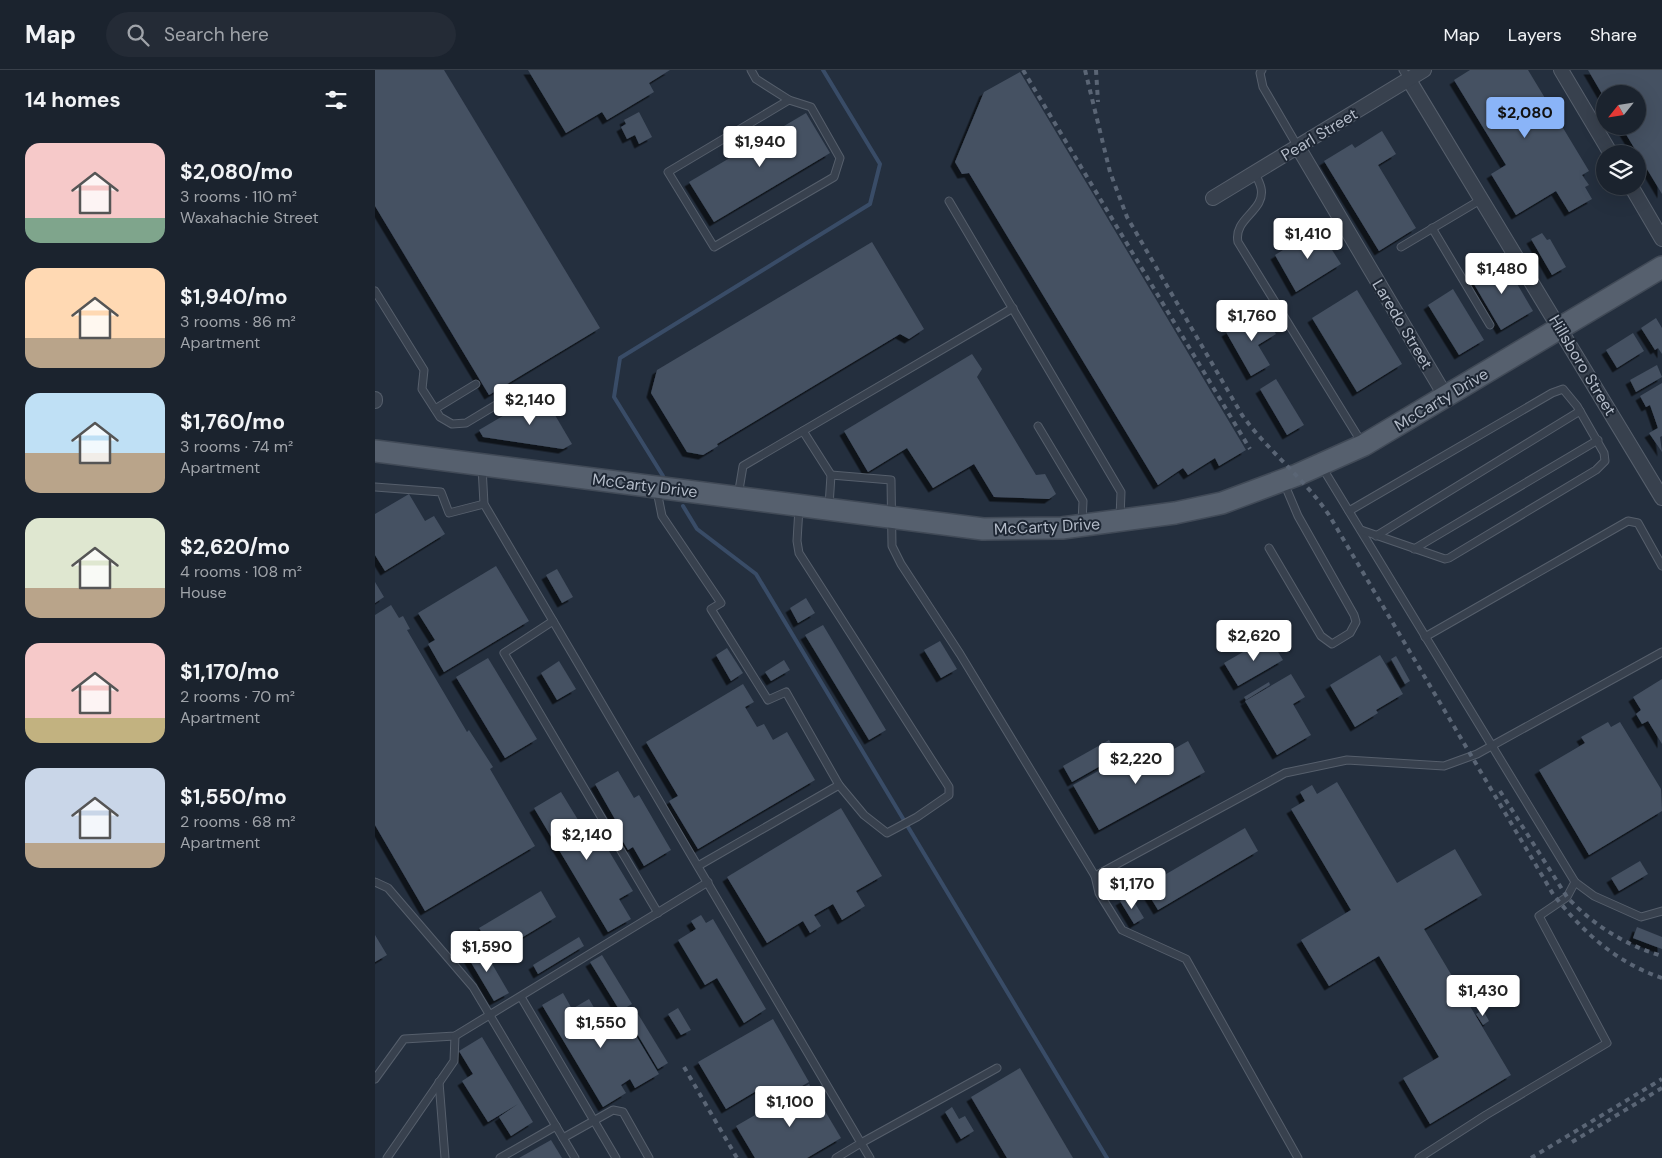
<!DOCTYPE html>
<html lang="en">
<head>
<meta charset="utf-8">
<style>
	body { margin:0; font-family:"DM Sans",sans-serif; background:#242b36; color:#f1f3f6; height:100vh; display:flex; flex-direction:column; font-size:19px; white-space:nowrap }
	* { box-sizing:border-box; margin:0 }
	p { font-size:16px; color:#a0a4aa }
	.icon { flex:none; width:28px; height:28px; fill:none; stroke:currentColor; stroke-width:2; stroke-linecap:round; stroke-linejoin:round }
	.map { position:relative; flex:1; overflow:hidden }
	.side { display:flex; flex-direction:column; background:#1b232e; width:375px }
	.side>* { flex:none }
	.needle { width:32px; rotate:240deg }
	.controls { position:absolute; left:1221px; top:15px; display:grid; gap:10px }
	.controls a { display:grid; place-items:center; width:50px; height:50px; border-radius:50%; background:#1b232e; box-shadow:0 5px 20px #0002,0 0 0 1px #39404a; font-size:25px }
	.price { position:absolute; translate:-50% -42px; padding:0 11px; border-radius:5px; background:#fff; color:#222; font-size:16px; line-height:32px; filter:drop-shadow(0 1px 2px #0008) }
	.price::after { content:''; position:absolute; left:50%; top:30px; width:15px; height:11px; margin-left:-8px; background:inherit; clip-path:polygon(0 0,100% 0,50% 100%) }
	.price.selected { background:#8ab4f8; color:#111 }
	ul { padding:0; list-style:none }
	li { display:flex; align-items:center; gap:15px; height:125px; padding:0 25px }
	li span { display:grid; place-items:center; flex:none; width:140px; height:100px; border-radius:15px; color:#555 }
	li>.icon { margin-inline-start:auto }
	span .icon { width:60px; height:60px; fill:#fffc; stroke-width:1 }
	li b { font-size:21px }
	h2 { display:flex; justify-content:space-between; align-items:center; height:60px; padding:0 25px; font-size:21px }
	header { display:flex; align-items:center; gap:30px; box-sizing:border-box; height:70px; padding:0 25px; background:#1b232e; border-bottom:1px solid #39404a }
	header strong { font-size:24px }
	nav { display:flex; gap:28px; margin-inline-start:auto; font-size:18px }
	.search { width:350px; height:45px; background:#242b36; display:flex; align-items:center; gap:12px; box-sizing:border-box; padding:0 18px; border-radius:28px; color:#a0a4aa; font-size:19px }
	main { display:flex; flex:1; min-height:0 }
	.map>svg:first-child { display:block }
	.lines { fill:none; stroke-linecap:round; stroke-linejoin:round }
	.stream { stroke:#394c67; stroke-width:4 }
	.building { fill:#455162; filter:url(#shadow) }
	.service-casing { stroke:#565f6c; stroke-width:9 }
	.minor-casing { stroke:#565f6c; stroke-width:16 }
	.primary-casing { stroke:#414a57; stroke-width:24 }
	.service { stroke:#38414e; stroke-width:7 }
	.minor { stroke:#38414e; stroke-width:14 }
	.primary { stroke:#56606e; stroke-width:21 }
	.rail { stroke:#5a6575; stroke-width:4; stroke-dasharray:5 5; stroke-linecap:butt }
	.labels { text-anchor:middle; stroke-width:4; stroke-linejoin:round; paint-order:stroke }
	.street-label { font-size:16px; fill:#b4bcc9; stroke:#1d2633 }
</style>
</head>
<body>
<header>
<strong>Map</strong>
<div class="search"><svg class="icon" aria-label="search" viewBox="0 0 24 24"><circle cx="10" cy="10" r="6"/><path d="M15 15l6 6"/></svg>Search here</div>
<nav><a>Map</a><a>Layers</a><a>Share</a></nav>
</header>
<main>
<section class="side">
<h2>14 homes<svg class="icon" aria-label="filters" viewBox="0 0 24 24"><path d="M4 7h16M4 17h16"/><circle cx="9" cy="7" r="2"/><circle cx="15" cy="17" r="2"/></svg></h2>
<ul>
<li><span style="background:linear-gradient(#f6c9c9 75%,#7fa58c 0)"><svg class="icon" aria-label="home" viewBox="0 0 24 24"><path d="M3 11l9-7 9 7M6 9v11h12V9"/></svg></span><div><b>$2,080/mo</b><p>3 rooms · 110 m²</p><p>Waxahachie Street</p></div></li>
<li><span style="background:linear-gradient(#ffd9b3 70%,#b9a48a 0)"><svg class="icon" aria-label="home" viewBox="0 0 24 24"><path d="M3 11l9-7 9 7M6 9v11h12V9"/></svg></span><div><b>$1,940/mo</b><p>3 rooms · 86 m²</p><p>Apartment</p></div></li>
<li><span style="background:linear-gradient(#bfe0f5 60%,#b9a48a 0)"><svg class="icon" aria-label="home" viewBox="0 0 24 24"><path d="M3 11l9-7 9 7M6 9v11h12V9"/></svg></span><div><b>$1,760/mo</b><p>3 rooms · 74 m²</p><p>Apartment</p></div></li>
<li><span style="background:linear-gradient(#dfe7d0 70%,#b9a48a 0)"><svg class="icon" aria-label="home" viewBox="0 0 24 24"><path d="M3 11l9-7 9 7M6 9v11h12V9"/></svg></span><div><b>$2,620/mo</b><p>4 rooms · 108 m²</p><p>House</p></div></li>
<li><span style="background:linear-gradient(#f6c9c9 75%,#c2b280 0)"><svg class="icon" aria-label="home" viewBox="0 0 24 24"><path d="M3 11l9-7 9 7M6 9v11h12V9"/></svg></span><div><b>$1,170/mo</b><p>2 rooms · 70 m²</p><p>Apartment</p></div></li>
<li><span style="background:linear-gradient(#c9d6e8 75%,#b9a48a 0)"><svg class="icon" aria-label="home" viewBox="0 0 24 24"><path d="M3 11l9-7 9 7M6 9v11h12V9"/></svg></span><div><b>$1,550/mo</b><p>2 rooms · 68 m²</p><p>Apartment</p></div></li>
</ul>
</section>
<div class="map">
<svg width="1287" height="1088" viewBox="0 0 1287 1088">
	<defs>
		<filter id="shadow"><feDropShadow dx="-4.5" dy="4.5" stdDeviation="0" flood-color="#0009"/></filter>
	</defs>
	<rect width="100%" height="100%" fill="#242f3e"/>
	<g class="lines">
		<g class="stream">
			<path d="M288 406 239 327 245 288 495 134 505 94 448 0"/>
			<path d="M308 436 322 459 381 504 732 1088"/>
		</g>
	</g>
	<g class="building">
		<path d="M0 0H69L225 258 114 325 0 136Z"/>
		<path d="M153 0H295L274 13 279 22 232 50 227 42 191 63Z"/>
		<path d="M1095 0H1153L1214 101 1207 105 1214 115 1210 117 1217 129 1194 142 1181 121 1141 145 1116 104 1131 95 1079 10Z"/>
		<path d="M1213 0H1287V124L1246 56H1262V24H1230V29Z"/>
		<path d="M645 2 871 380 844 396 840 388 813 405 808 398 783 415 594 103 587 104 580 92 609 22Z"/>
		<path d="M264 42 277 67 264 74 260 65 252 69 246 57 251 54 249 50Z"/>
		<path d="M431 43 455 83 339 152 314 112Z"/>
		<path d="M1007 61 1021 84 1003 95 1041 158 1004 181 949 91 977 74 980 78Z"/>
		<path d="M943 158 966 194 921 222 900 185Z"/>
		<path d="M1167 163 1172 170 1175 169 1191 197 1177 205 1156 169Z"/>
		<path d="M497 172 549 259 534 269 525 264 342 374 343 376 328 385 312 382 276 323 282 300Z"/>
		<path d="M1128 190 1158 241 1126 260 1096 209Z"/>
		<path d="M1078 219 1109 270 1084 285 1053 235Z"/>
		<path d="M982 220 1027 294 982 322 937 248Z"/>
		<path d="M887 241 901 264 883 275 895 295 876 306 851 262Z"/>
		<path d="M1281 248 1287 258V284L1283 278 1280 280 1266 258Z"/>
		<path d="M1258 263 1269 281 1242 298 1231 280Z"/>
		<path d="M597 284 607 299 602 307 661 405 670 404 681 424 674 429 619 427 599 394 558 418 532 378 493 402 469 361Z"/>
		<path d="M1282 295 1287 307 1261 322 1255 310Z"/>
		<path d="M901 309 929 355 912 365 885 319Z"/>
		<path d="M1287 313V366L1285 367 1287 382 1274 363 1283 358 1275 335 1271 337 1265 326Z"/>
		<path d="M167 323 197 374 188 379 108 367 104 360Z"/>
		<path d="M34 424 50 451 59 446 70 464 10 501 0 485V444Z"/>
		<path d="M121 496 154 551 69 602 53 574 60 570 43 543Z"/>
		<path d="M182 499 198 527 187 533 171 505Z"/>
		<path d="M0 512 9 527 0 533Z"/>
		<path d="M431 528 440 543 423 553 415 538Z"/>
		<path d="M16 535 24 548 28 546 35 559 32 560 92 662 94 660 118 697 115 699 160 776 50 841 0 755V545Z"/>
		<path d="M448 555 511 660 494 670 430 565Z"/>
		<path d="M894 567 908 590 863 616 849 593Z"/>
		<path d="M565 571 582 599 566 608 549 580Z"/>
		<path d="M352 578 368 603 356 611 341 585Z"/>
		<path d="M1005 585 1028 624 1001 640 1003 643 980 657 955 615Z"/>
		<path d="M1021 586 1035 611 1030 614 1016 589Z"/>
		<path d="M113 588 162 669 130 688 81 607Z"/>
		<path d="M409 590 415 600 396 611 390 602Z"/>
		<path d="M184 591 201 619 182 630 166 603Z"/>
		<path d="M916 604 930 627 918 634 936 665 902 685 870 631Z"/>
		<path d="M1287 609V674L1273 651 1267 654 1261 644 1266 640 1258 627Z"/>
		<path d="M894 612 895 615 871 630 869 627Z"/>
		<path d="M368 614 379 632 370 637 382 657 389 654 398 670 412 662 440 710 323 779 294 731 303 726 271 672Z"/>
		<path d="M1233 652 1236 657 1245 652 1286 719 1287 741 1214 785 1164 700 1210 673 1206 667Z"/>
		<path d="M734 670 743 686 697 712 688 696Z"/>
		<path d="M813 671 830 702 724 760 698 715 745 689 755 707 766 701 765 698Z"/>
		<path d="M243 701 259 728 264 725 296 780 269 796 258 777 253 780 237 753 241 751 220 714Z"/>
		<path d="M962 712 1022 813 1080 779 1107 825 1049 859 1136 1005 1055 1054 1028 1008 1064 987 1004 886 954 916 926 870 976 840 916 739 930 731 925 722 937 715 942 724Z"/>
		<path d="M186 722 208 758 217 753 258 821 244 829 256 849 233 862 159 738Z"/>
		<path d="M466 738 507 806 481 821 490 836 467 850 458 834 439 845 446 856 435 863 428 851 392 873 352 807Z"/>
		<path d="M870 758 883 781 783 840 769 817Z"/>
		<path d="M1265 791 1273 804 1244 821 1236 808Z"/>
		<path d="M166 821 181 847 120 884 104 858Z"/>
		<path d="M755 825 769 848 759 854 745 831Z"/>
		<path d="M326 845 331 853 338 849 391 939 369 953 342 908 330 915 303 870 321 859 316 851Z"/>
		<path d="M1262 857 1287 867V879L1258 868Z"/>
		<path d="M0 865 12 885 0 892Z"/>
		<path d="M204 867 209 876 163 904 158 895Z"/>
		<path d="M106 875 134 923 119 931 91 884Z"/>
		<path d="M227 885 257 934 245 941 215 892Z"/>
		<path d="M188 923 197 939 214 929 232 960 251 949 284 1004 260 1018 255 1009 246 1015 251 1023 228 1037 167 935Z"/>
		<path d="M303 938 316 960 306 965 293 944Z"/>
		<path d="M1108 940 1114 951 1108 955 1101 944Z"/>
		<path d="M263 944 293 993 283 999 254 950Z"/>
		<path d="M398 949 434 1012 398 1033 388 1017 351 1039 323 992Z"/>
		<path d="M107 967 158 1052 136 1066 124 1047 143 1034 113 1052 87 1011 98 1004 84 981Z"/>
		<path d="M645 998 698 1088H632L596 1027Z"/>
		<path d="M434 1014 466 1068 432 1088H380L361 1056Z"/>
		<path d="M577 1037 584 1049 590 1046 599 1061 586 1069 570 1042Z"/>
		<path d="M176 1070 187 1088H144Z"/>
	</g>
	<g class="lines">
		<g class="service-casing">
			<g id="service">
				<path d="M376 0 381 9 414 30"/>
				<path d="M887 0 885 3 888 17 923 77"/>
				<path d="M1028 0 1034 10"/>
				<path d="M414 30 436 37 465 88 459 107 339 177 293 102Z"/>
				<path d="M880 103C882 108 885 113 886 118 891 141 858 148 863 172L987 373"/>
				<path d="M574 131 746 422 745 448"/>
				<path d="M1057 158 1115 255"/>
				<path d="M1026 177 1107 129"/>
				<path d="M0 221 49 300 47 319 65 347 77 354 91 353 146 320"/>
				<path d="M60 339 101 314"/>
				<path d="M663 356 708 431 707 453"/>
				<path d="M428 361 456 405 454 436"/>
				<path d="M107 397 109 434 486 1073 461 1088"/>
				<path d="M947 397 1200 812 1219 826 1266 847 1287 841"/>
				<path d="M456 405 516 410 517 476 526 494 585 584 720 806"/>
				<path d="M0 417 66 422 74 443 109 434"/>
				<path d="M282 421 287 446 346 533 336 539 393 630 411 622 464 715 323 796"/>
				<path d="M363 426 368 396 638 238"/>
				<path d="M424 438 422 471 424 483 574 717V725L542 747 512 763 489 745 464 715"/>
				<path d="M974 441 1177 323 1188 319 1202 336 1229 383 1230 391 1221 400 1074 488 1070 489 986 460"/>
				<path d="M1001 466 1205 341"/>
				<path d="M894 478 946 566 957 574 975 563 981 552 979 545 923 446 909 413"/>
				<path d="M1039 479 1223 370"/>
				<path d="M178 551 129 583 283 843"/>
				<path d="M1050 567 1253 451 1263 453 1287 496"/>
				<path d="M0 812 13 818 98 917 200 1088"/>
				<path d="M146 927 241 1088"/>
				<path d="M0 1009 29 969 80 966 333 812"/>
				<path d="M64 1012 70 1088"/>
				<path d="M188 1068 238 1040 248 1042 274 1088"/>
				<path d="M12 1088 79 991 80 966"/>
				<path d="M125 1088 181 1056"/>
				<path d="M495 1088 486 1073 622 998"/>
				<path d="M923 1088 811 889 747 860 724 823 720 806 910 703 972 690 1069 696 1102 684 1287 582"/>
				<path d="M1044 1088 1111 1045 1232 973 1164 846 1192 827 1200 812"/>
			</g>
		</g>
		<g class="minor-casing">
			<g id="minor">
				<path d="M1186 0 1236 84"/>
				<path d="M1034 10 1287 428"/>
				<path d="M923 77 1071 327"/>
				<path d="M1256 116 1287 169"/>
				<path d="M838 128 1049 0"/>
				<path d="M0 329V331"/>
			</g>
		</g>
		<g class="primary-casing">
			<path id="primary" d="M0 381 608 459 687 458 800 443 847 433 922 405 989 375 1287 197"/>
		</g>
		<use href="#service" class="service"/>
		<use href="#minor" class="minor"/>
		<use href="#primary" class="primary"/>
		<g class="rail">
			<path d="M648 0 875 379"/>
			<path d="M710 0 735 102 752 147 867 345C893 381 929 408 954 445L1178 824C1208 862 1240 892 1287 908"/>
			<path d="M721 0 723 32"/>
			<path d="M1125 721 1192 827C1218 855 1250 875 1287 886"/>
			<path d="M309 997 362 1088"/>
			<path d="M1197 1072 1287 1018"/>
			<path d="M1156 1088 1287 1009"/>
		</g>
	</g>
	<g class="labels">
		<g class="street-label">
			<text transform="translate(944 64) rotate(-31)" y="6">Pearl Street</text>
			<text transform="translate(1028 254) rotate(59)" y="6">Laredo Street</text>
			<text transform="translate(1208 295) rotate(59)" y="6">Hillsboro Street</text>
			<text transform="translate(1066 329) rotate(-31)" y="6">McCarty Drive</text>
			<text transform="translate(270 415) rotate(7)" y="6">McCarty Drive</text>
			<text transform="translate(672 456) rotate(-3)" y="6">McCarty Drive</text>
		</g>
	</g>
</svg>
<div class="controls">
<a><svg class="needle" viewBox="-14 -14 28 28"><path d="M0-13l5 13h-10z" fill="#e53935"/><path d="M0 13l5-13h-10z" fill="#a0a4aa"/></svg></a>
<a><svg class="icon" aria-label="layers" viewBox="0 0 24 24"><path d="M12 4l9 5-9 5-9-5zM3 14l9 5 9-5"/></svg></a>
</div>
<b class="price selected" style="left:1150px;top:69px">$2,080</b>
<b class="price" style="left:385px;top:98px">$1,940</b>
<b class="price" style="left:933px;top:190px">$1,410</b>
<b class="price" style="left:1127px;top:225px">$1,480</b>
<b class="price" style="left:877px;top:272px">$1,760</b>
<b class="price" style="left:155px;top:356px">$2,140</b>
<b class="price" style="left:879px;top:592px">$2,620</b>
<b class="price" style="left:761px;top:715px">$2,220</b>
<b class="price" style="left:212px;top:791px">$2,140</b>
<b class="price" style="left:757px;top:840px">$1,170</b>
<b class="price" style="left:112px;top:903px">$1,590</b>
<b class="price" style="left:1108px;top:947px">$1,430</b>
<b class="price" style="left:226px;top:979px">$1,550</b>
<b class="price" style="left:415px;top:1058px">$1,100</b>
</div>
</main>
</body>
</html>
